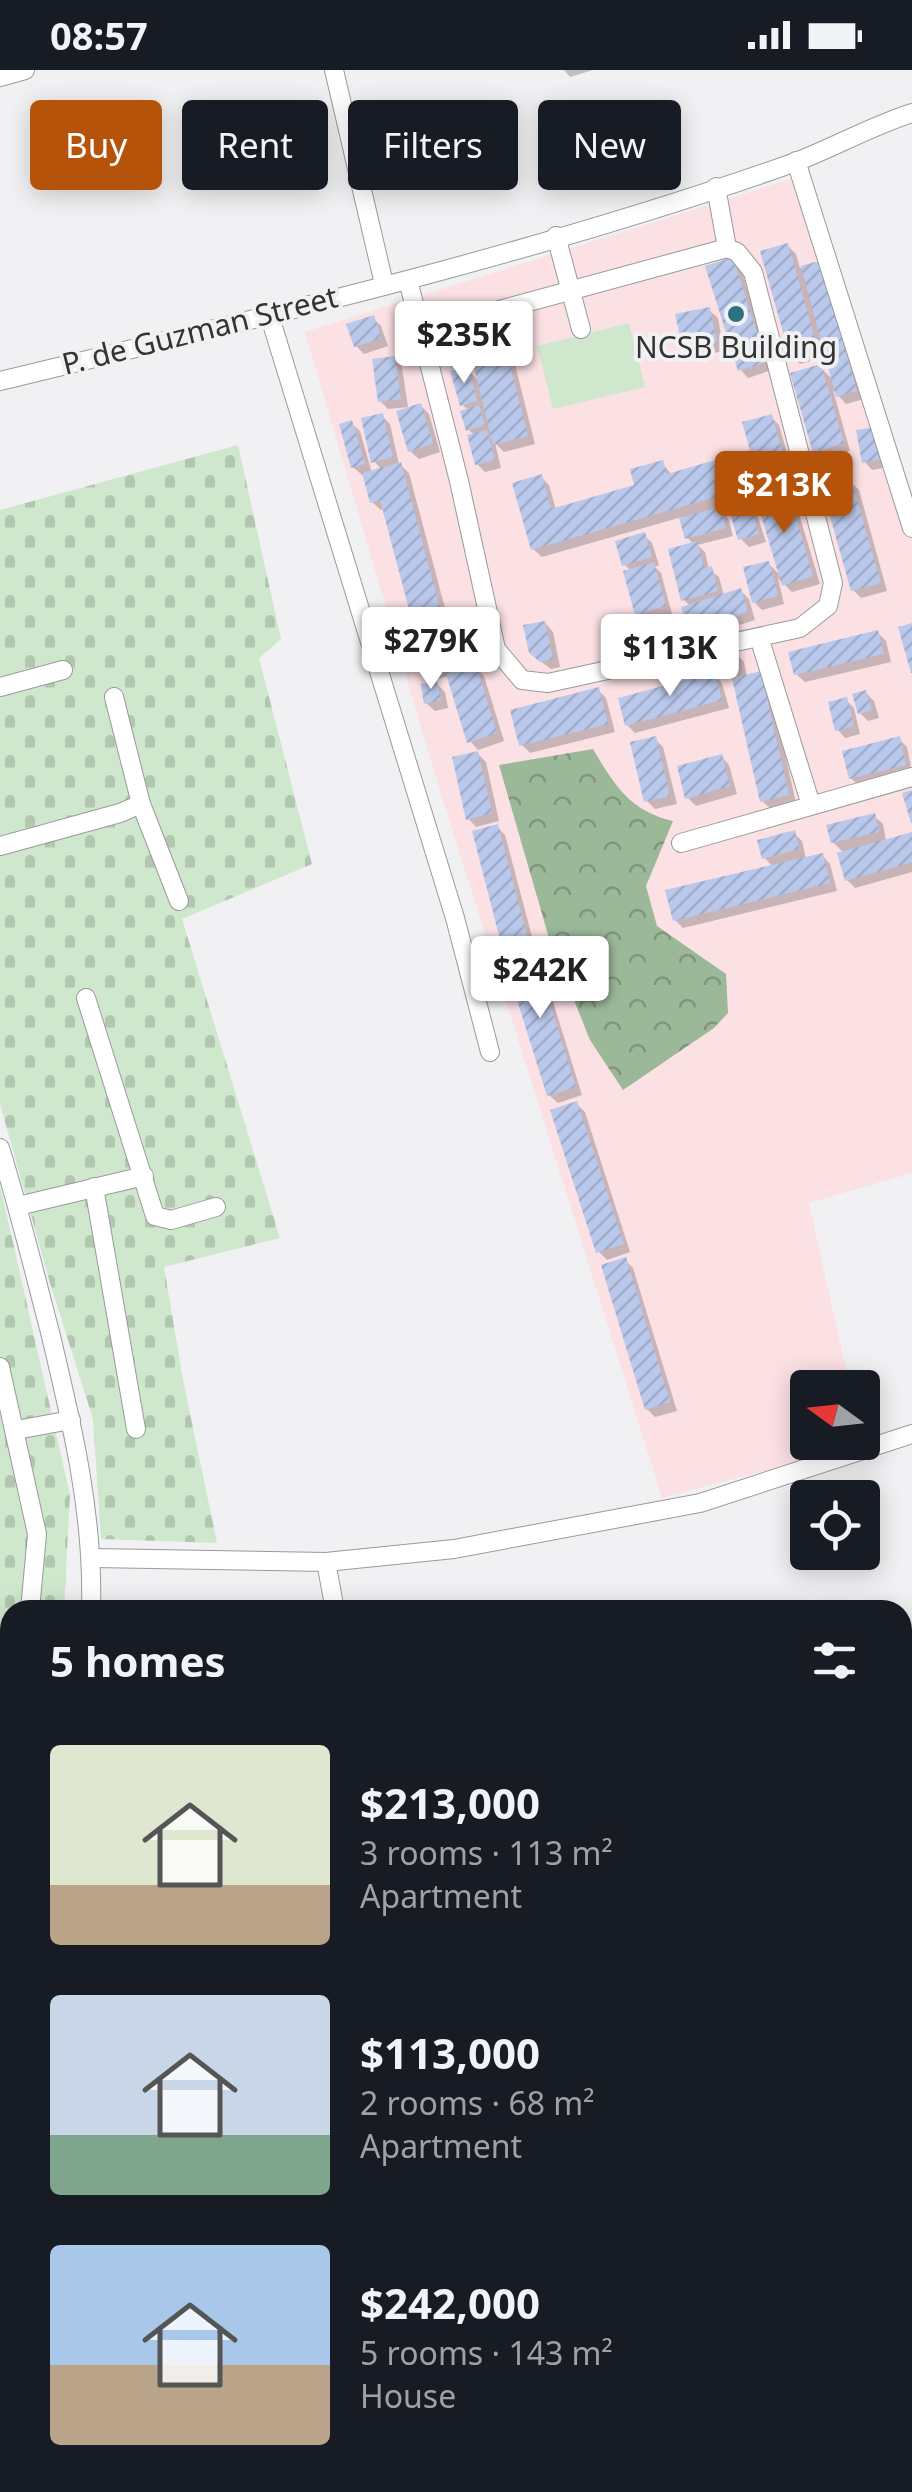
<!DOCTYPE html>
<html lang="en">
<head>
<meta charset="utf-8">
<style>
	body { margin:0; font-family:"Noto Sans",sans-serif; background:#20242c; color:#f1f3f6; height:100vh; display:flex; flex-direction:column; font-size:38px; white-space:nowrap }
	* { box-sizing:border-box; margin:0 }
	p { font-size:32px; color:#9ea1a6 }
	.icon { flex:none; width:55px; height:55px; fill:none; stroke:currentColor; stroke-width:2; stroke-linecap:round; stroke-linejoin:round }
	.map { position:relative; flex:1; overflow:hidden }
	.side { position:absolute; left:0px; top:1530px; width:912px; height:892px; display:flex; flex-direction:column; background:#171b24; border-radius:30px 30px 0 0; box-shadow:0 5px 25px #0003 }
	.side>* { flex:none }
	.guide { position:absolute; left:30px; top:30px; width:852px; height:90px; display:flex; gap:20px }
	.needle { width:65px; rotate:285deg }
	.controls { position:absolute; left:790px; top:1300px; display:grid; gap:20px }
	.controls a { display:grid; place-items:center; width:90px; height:90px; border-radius:10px; background:#171b24; box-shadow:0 5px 25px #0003; font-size:50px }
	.price { position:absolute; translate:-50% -85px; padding:0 22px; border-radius:10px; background:#fff; color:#222; font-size:32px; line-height:65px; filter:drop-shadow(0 2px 5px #0008) }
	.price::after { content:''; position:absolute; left:50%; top:60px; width:30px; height:22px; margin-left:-15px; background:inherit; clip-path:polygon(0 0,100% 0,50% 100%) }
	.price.active { background:#b45309; color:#fff }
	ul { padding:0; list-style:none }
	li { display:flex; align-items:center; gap:30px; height:250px; padding:0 50px }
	li span { display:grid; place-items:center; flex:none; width:280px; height:200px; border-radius:10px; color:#555 }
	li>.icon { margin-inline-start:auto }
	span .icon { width:120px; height:120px; fill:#fffc; stroke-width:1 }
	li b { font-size:42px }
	h2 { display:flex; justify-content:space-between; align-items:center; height:120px; padding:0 50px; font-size:42px }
	.pill { padding:0 35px; border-radius:10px; background:#171b24; box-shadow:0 5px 25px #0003; font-size:35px; line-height:90px }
	.pill.active { background:#b45309; color:#fff }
	.status { display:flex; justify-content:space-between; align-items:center; height:70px; padding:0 50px; background:#171b24; direction:ltr }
	.status svg { height:28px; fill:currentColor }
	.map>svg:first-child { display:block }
	.education { fill:#fbe0e4 }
	.forest { fill:url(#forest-crowns) }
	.cemetery { fill:url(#cemetery-stones) }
	.pitch { fill:#cfe8cd }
	.shadow { fill:#0003 }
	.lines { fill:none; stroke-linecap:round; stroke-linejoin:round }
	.canal { stroke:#add5ec; stroke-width:18 }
	.building { fill:url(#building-hatch) }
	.minor-casing { stroke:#999a9b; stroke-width:20 }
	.minor { stroke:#fff; stroke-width:18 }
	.poi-dot { fill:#2e7182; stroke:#f1f1f3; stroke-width:4 }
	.labels { text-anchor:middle; stroke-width:8; stroke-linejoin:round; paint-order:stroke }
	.street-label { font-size:30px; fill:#323333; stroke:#f1f1f3 }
	.poi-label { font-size:30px; fill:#323333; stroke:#f1f1f3 }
</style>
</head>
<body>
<div class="status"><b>08:57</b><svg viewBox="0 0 49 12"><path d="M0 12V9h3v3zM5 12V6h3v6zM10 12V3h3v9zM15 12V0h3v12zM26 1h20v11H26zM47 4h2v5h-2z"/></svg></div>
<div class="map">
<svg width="912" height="2422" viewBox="0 0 912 2422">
	<defs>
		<pattern id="forest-crowns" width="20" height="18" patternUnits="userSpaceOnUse" patternTransform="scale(2.5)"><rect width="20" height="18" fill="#9bb899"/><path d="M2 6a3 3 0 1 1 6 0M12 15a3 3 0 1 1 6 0" fill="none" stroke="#7f967d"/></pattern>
		<pattern id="cemetery-stones" width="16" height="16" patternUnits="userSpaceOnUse" patternTransform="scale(2.5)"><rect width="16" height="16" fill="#cfe8cd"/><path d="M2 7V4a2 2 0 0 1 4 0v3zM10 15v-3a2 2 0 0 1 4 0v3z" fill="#b2c7b0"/></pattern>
		<pattern id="building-hatch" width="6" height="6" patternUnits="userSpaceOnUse" patternTransform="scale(2.5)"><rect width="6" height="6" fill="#bac8ec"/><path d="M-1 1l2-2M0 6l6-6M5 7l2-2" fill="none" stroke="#a0accb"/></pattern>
	</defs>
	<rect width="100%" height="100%" fill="#f1f1f3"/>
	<path class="education" d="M797 107 912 464V1103L809 1133 850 1317 808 1318V1372L863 1375 662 1428 435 705 305 262Z"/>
	<path class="forest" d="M593 679C615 716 630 741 673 751L646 816 657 856 726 904 728 943 714 958 623 1020 590 970 549 868 499 695Z"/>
	<g class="cemetery">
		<path d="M238 375 281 569 259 588 312 794 182 849 280 1168 164 1197 183 1310 217 1473 101 1469 93 1349 50 1213 0 1034V440Z"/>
		<path d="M0 1115 70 1425 64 1540H10V1676L0 1678Z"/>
	</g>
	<path class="pitch" d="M629 253 645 317 553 339 537 276Z"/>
	<g class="shadow">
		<path d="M564 0H593L570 7Z"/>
		<path d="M788 176 796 184 800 198 821 193 864 329 846 334 833 320 850 381 839 385 846 393H841L850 417 854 415 859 420 887 521 861 528 853 520 832 417 826 411 825 391 815 381 820 297 834 311 828 286 800 294 792 286Z"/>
		<path d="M732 190 741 198 772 300 748 308 740 299Z"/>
		<path d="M709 240 718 248 724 281 693 287 685 279Z"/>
		<path d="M373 248 381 256 388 276 364 284 356 276Z"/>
		<path d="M499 258 508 267 535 374 504 382 495 373 501 398 485 402 477 394 475 366 468 359 469 341 462 334 467 299 480 312Z"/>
		<path d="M394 288 402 297 408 337 388 339 380 331Z"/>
		<path d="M421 336 429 344 440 382 419 389 410 381Z"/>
		<path d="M382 346 390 354 399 394 409 403 462 602 476 598 484 606 504 671 478 680 470 671 449 606 436 609 428 601 385 439 381 440 372 432 365 404 362 405 353 397 351 353 360 361 372 403 382 400 374 391Z"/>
		<path d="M771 347 779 355 796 414 785 417 794 427 820 514 792 522 778 508 784 534 762 540 754 532 768 493 782 507 758 425 744 429 756 441 766 472 749 477 741 469 730 433 717 437 728 448 733 466 697 475 705 482 709 500 719 507 724 526 741 521 749 529 755 550 698 568 690 559V536L683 529 694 475 687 467 682 447 542 487 533 479 541 407 549 415 556 440 637 417 662 393 672 405 753 382Z"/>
		<path d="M874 359 888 397 872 400 864 391Z"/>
		<path d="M644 465 652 473 659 495 655 497 661 503 672 544 646 552 638 544 631 501 624 494Z"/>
		<path d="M545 553 553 562 560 597 551 599 540 591Z"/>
		<path d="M878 563 886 571 891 592 805 612 796 604Z"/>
		<path d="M736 584 744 592 747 607 760 604 769 612 796 733 771 739 762 731 740 609 729 598Z"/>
		<path d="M714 605 722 613 729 638 635 663 627 655Z"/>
		<path d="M436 613 445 622 448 638 435 641 426 633Z"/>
		<path d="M598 620 606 628 615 662 530 683 522 675Z"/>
		<path d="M866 623 874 631 879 648 868 651 860 643Z"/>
		<path d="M846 630 854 638 860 664 845 668 837 659Z"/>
		<path d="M655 669 663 677 677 734 655 739 646 730Z"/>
		<path d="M899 669 907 677 912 703 859 716 851 708Z"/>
		<path d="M478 684 486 692 499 751 476 757 468 748Z"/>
		<path d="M721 686 729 695 737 724 696 736 688 728Z"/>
		<path d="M874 746 883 754 886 771 912 764V802L855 818 847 810 844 783 833 772Z"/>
		<path d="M497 757 505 765 534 874 528 876 539 887 582 1025 558 1033 549 1025 515 884 503 872Z"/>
		<path d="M794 763 802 771 806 789 822 785 830 794 837 821 683 858 675 850 773 797 764 787Z"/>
		<path d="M577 1034 585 1042 630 1182 607 1190 598 1181Z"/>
		<path d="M625 1190 633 1198 677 1341 655 1347 647 1339Z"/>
	</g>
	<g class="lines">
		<g class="canal">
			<path d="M902 2011 912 2009"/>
			<path d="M0 2309 10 2308"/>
		</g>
	</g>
	<g class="building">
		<path d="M788 173 818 279 790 287 760 181Z"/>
		<path d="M733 187 766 292 738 301 705 196Z"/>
		<path d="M822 190 857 321 836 327 801 196Z"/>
		<path d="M710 237 717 273 683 280 675 244Z"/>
		<path d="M374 245 381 268 354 277 346 254Z"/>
		<path d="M500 256 528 366 493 375 466 265Z"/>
		<path d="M395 286 401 329 378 332 372 289Z"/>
		<path d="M821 294 844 373 813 383 790 303Z"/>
		<path d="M468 296 477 331 460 336 450 301Z"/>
		<path d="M421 333 433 374 408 382 396 341Z"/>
		<path d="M479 335 485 355 466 361 460 341Z"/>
		<path d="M383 343 393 387 371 393 361 348Z"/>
		<path d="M772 344 789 406 531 480 512 413 542 404 551 439 634 415 630 399 663 390 667 404 750 380 742 352Z"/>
		<path d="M352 350 365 394 351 398 339 354Z"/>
		<path d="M875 357 881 389 862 393 856 360Z"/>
		<path d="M487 360 495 390 475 395 467 365Z"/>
		<path d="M841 383 848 404 824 412 817 392Z"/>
		<path d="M401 392 455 595 426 603 380 430 370 433 362 403Z"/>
		<path d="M851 409 881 513 851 521 822 418Z"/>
		<path d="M787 416 813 506 782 516 755 425Z"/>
		<path d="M749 430 759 464 738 470 728 436Z"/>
		<path d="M721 437 726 458 685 469 679 448Z"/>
		<path d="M645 462 652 487 622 496 615 471Z"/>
		<path d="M697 471 704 498 712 496 718 521 681 531 668 479Z"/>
		<path d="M769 491 778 526 752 533 743 497Z"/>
		<path d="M654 492 666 536 635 545 623 501Z"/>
		<path d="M741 518 748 542 688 561 681 537Z"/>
		<path d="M545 551 553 589 540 592 529 583 523 555Z"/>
		<path d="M912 553V603H911L898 557Z"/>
		<path d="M878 560 884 584 794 605 788 582Z"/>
		<path d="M737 581 740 596 727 599 724 584Z"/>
		<path d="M476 595 497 663 467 673 446 604Z"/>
		<path d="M761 601 789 725 760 732 732 608Z"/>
		<path d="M715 602 722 630 625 656 618 628Z"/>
		<path d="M437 611 441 630 424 634 421 614Z"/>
		<path d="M599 617 608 654 519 676 510 640Z"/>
		<path d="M866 620 872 640 858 644 852 624Z"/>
		<path d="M847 627 854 656 835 661 828 632Z"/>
		<path d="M656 666 670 726 644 732 630 672Z"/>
		<path d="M900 666 906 695 849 709 842 681Z"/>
		<path d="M478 681 492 743 466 750 452 687Z"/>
		<path d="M722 684 730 716 685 729 677 696Z"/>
		<path d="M912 720V752L911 753 902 723Z"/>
		<path d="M875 743 879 762 831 773 826 755Z"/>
		<path d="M498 754 527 866 501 873 472 761Z"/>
		<path d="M795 760 799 779 762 789 757 770Z"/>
		<path d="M912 762V792L845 811 837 783Z"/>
		<path d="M823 783 830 813 673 851 665 820Z"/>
		<path d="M532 876 576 1017 547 1026 503 885Z"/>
		<path d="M577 1031 624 1174 596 1183 550 1040Z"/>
		<path d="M626 1187 670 1332 645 1340 601 1195Z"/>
	</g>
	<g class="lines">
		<g class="minor-casing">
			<g id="minor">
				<path d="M334 0 384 214"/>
				<path d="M0 7 25 0"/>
				<path d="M796 91 912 458"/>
				<path d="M716 117 727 178"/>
				<path d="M556 166 581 259"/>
				<path d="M408 210 459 411 496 579 522 610 548 613 800 558 828 536 833 513 753 202 737 182 727 178 422 261"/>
				<path d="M269 244 455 848 490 982"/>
				<path d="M0 311C264 247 536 184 793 93 833 78 871 56 912 43"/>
				<path d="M759 567 811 735"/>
				<path d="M0 617 63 600"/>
				<path d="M141 734 179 831"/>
				<path d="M681 773 912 707"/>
				<path d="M0 776 120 743 141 734 114 627"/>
				<path d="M86 928 155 1146 171 1150 216 1137"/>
				<path d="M0 1078C19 1139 34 1201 50 1262 72 1354 94 1445 91 1540"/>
				<path d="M94 1117 136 1359"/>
				<path d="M18 1136 144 1106"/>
				<path d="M0 1297 37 1464 30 1540"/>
				<path d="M16 1360 71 1350"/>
				<path d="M93 1488 326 1492 454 1479 700 1433 912 1364"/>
				<path d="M326 1492 335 1540"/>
				<path d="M0 1568H10"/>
				<path d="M0 1634 10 1633"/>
				<path d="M0 1666H10"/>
				<path d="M0 1787 10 1783"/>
				<path d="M0 1969 6 2033 0 2062"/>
			</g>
		</g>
		<use href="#minor" class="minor"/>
	</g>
	<circle class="poi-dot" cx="736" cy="244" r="10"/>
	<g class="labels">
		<g class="street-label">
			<text transform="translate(200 261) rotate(-14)" y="10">P. de Guzman Street</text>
		</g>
		<g class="poi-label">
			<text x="736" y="288">NCSB Building</text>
		</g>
	</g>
</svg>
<div class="controls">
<a><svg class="needle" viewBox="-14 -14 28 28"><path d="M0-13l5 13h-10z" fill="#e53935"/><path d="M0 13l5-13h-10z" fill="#9ea1a6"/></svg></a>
<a><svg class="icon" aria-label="locate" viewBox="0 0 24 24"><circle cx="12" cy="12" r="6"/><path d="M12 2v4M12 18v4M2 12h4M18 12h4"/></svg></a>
</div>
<b class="price" style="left:464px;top:316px">$235K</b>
<b class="price active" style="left:784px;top:466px">$213K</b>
<b class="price" style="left:431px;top:622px">$279K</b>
<b class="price" style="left:670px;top:629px">$113K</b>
<b class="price" style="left:540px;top:951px">$242K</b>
<div class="guide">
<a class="pill active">Buy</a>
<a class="pill">Rent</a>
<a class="pill">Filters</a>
<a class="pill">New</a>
</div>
<section class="side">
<h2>5 homes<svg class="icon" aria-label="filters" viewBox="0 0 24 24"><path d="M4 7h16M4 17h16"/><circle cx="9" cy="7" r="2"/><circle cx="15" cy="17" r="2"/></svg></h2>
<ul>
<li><span style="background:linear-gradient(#dfe7d0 70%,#b9a48a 0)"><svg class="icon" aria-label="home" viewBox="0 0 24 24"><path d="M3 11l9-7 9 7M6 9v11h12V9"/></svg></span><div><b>$213,000</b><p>3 rooms · 113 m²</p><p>Apartment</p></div></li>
<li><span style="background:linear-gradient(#c9d6e8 70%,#7fa58c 0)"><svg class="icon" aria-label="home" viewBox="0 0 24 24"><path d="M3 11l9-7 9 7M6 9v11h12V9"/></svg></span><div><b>$113,000</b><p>2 rooms · 68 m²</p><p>Apartment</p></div></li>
<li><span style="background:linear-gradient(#a9c7e8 60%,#b9a48a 0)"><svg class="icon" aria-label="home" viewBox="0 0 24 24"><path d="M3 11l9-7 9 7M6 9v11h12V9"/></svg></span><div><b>$242,000</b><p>5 rooms · 143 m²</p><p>House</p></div></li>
</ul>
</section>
</div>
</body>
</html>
